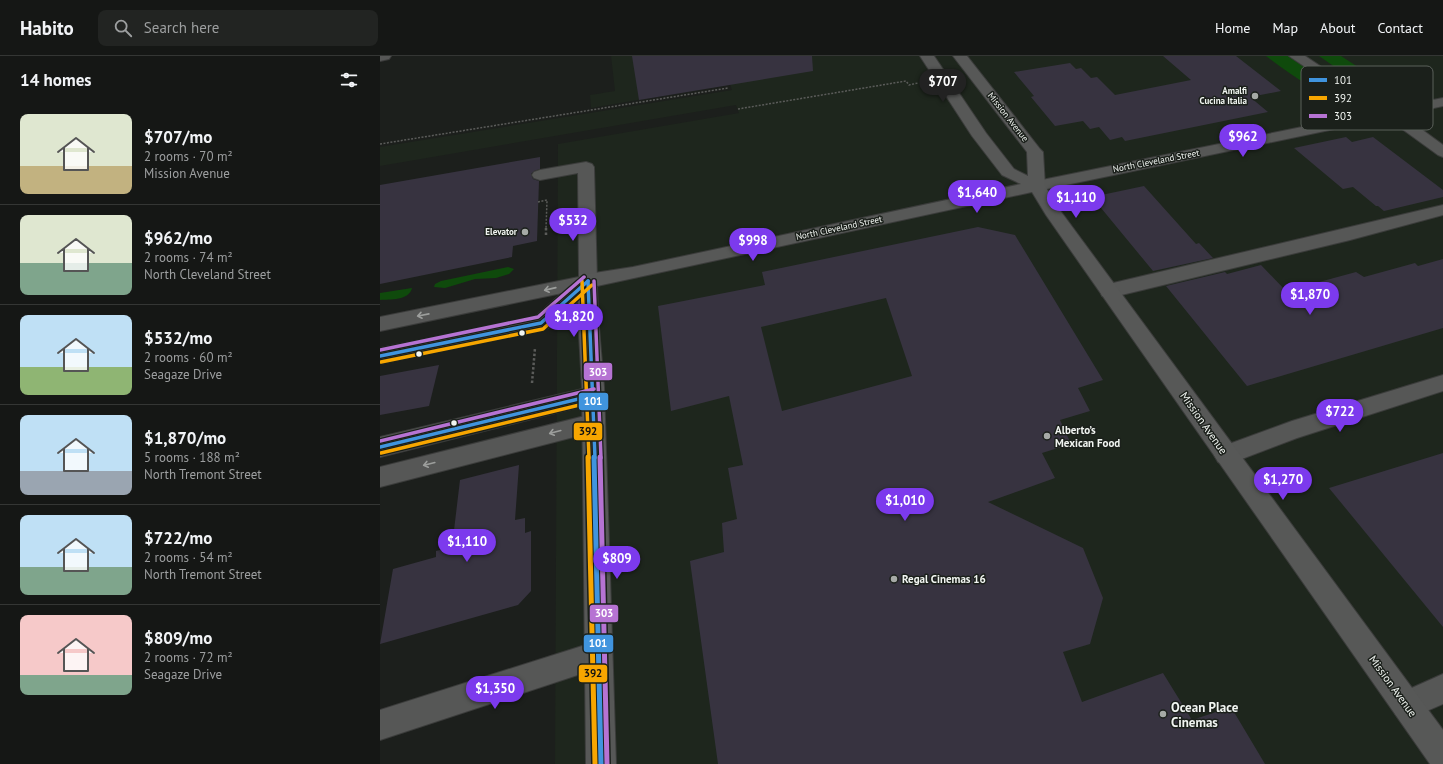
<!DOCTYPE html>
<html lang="en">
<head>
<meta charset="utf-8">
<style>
	body { margin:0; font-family:"PT Sans",sans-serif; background:#222422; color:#f1f3f6; height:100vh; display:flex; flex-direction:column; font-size:15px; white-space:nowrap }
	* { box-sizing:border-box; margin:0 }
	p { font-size:13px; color:#9d9fa0 }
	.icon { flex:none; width:22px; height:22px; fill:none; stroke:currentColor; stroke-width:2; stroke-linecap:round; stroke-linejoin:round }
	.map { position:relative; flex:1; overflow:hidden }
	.side { display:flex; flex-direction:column; background:#151715; width:380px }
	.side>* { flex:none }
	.price { position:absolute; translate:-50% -34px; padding:0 9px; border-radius:14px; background:#7c3aed; color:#fff; font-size:13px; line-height:26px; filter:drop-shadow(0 1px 2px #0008) }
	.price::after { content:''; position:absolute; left:50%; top:24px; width:12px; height:9px; margin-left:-6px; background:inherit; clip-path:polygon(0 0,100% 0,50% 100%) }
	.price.selected { background:#222; color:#fff }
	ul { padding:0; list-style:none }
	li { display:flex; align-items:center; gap:12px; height:100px; padding:0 20px }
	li+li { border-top:1px solid #343634 }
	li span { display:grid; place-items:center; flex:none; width:112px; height:80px; border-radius:8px; color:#555 }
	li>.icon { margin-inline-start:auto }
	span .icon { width:48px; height:48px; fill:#fffc; stroke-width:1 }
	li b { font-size:17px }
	h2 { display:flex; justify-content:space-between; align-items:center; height:48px; padding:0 20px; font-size:17px }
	header { display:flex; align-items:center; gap:24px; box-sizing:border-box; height:56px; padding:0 20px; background:#151715; border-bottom:1px solid #343634 }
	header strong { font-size:19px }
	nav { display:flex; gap:22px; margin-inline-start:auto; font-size:14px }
	.search { width:280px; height:36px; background:#222422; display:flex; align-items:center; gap:10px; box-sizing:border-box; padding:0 14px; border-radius:8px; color:#9d9fa0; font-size:15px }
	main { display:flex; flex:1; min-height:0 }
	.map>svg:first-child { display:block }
	.built { fill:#1e261d }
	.green { fill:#0f4a0c }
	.building { fill:#373340; fill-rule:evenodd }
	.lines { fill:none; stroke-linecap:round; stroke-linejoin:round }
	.minor-casing { stroke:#3b3c3b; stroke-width:2 }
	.major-casing { stroke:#3b3c3b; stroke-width:2 }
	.path-far1 { stroke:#5b5c5a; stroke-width:1.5; stroke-dasharray:2 1.5; stroke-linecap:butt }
	.path { stroke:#5b5c5a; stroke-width:2.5; stroke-dasharray:2.5 2; stroke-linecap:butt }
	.minor { fill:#565756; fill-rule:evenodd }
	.major { fill:#575857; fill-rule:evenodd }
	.bus-1-far1-casing { stroke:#1b201b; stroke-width:6 }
	.bus-1-casing { stroke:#1b201b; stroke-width:8 }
	.bus-2-far1-casing { stroke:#1b201b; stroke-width:6 }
	.bus-2-casing { stroke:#1b201b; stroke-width:8 }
	.bus-3-far1-casing { stroke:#1b201b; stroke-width:6 }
	.bus-3-casing { stroke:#1b201b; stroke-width:8 }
	.bus-1-far1 { stroke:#4094de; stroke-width:3.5 }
	.bus-1 { stroke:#4094de; stroke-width:5 }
	.bus-2-far1 { stroke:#f7a600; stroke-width:3.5 }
	.bus-2 { stroke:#f7a600; stroke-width:5 }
	.bus-3-far1 { stroke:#b673d3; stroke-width:3.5 }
	.bus-3 { stroke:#b673d3; stroke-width:5 }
	.oneway { stroke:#9c9e9c }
	.poi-dot { fill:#a6aaa6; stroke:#1b201b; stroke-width:1.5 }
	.bus-dot { fill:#f1f5f1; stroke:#1b201b; stroke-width:1.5 }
	.labels { text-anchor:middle; stroke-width:3; stroke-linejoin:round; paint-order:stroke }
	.far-poi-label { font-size:9px; font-weight:bold; fill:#f1f5f1; stroke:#1b201b; text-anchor:end }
	.far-street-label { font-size:9px; fill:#f1f5f1; stroke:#1b201b }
	.street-label { font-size:11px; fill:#f1f5f1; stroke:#1b201b }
	.poi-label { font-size:11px; font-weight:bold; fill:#f1f5f1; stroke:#1b201b; text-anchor:start }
	.near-poi-label { font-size:13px; font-weight:bold; fill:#f1f5f1; stroke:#1b201b; text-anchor:start }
	.key { fill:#1b201b; stroke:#5b605b; stroke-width:1 }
	.key-label { font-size:11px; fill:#f1f5f1 }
	.line-badge { stroke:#1b201b; stroke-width:1.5 }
	.badge-label { font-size:11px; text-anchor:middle; font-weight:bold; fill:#fff }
	.pale-badge-label { font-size:11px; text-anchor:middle; font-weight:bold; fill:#111 }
</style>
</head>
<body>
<header>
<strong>Habito</strong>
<div class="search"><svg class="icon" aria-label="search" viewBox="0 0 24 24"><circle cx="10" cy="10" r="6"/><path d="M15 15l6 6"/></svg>Search here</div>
<nav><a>Home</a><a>Map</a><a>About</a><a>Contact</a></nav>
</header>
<main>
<section class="side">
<h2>14 homes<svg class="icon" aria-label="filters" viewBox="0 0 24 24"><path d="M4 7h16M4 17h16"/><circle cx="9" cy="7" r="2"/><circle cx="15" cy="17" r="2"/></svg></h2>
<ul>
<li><span style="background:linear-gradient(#dfe7d0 65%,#c2b280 0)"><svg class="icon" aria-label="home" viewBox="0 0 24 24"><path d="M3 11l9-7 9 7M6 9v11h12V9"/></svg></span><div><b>$707/mo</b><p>2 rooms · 70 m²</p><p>Mission Avenue</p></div></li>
<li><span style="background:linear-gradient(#dfe7d0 60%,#7fa58c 0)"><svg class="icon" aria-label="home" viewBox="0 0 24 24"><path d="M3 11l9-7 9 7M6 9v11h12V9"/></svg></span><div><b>$962/mo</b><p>2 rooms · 74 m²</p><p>North Cleveland Street</p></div></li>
<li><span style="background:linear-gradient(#bfe0f5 65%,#8fb573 0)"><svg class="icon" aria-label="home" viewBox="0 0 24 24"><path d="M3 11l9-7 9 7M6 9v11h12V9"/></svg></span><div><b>$532/mo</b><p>2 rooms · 60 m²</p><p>Seagaze Drive</p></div></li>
<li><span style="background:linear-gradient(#bfe0f5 70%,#9aa5b1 0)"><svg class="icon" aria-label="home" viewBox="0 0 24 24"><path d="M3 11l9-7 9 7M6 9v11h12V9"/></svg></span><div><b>$1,870/mo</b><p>5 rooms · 188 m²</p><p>North Tremont Street</p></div></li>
<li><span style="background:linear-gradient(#bfe0f5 65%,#7fa58c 0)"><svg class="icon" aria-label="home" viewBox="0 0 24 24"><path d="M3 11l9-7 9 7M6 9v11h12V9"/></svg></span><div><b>$722/mo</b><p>2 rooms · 54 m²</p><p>North Tremont Street</p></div></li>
<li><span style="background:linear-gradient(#f6c9c9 75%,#7fa58c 0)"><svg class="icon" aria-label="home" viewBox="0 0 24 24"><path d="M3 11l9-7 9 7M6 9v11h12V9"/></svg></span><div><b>$809/mo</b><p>2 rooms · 72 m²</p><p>Seagaze Drive</p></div></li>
</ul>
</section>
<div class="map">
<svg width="1063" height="708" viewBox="0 0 1063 708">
	<rect width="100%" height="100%" fill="#1c1f1c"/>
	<path class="built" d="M231 0H1063V708H175L178 88 359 57 356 49 0 110V91L352 34 350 28 211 52 210 39 235 35Z"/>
	<g class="green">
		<path d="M886 0H910L941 21 933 23 955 39C941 42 898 9 886 0Z"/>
		<path d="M939 0H961L998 24 981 29Z"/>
		<path d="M128 211 134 213 129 218 116 222 95 223 65 232 54 231 55 228 61 225Z"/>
		<path d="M32 232C29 245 10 243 0 244V237Z"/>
	</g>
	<g class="building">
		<path d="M252 0H432L433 15 259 44Z"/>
		<path d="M783 0H856L901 35 870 41 888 56 745 85 742 81 730 84 719 71 710 73 703 65 675 70 651 41 654 40 634 16 690 7 696 13 701 12 711 22 717 21 735 39 811 24Z"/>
		<path d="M966 81 972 86 993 81 1063 134V141L1004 155 998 150H996L973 131 963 133 914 92Z"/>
		<path d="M160 101V113L154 115 151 118 153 123 159 125 157 185 133 190 132 201 0 228V129Z"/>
		<path d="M764 130 816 188 819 187 833 202 773 215 712 141Z"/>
		<path d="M598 171 635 179 723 324 698 332 710 355 680 364 691 388 662 397 675 422 608 446 703 492 723 542 710 588 683 596 702 646 783 617 812 664 851 651 885 708H338L310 505 344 496 342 467 357 463 348 412 363 409 349 340 291 355 278 250 385 229 382 216ZM506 242 532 320 402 355 381 271Z"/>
		<path d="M1063 203V272L867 330 786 230 845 216 847 218 881 209 906 235 976 216 984 221 1035 207 1038 210Z"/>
		<path d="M59 309 49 350 0 359V320Z"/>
		<path d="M1063 397V571L949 432Z"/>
		<path d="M139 409 135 464 145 462V477L151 475V535L138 549 0 588 13 513 56 501V495L72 491 80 424Z"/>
	</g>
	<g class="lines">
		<g class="minor-casing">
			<g id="minor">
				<path d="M0 0H11L9 3 0 5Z"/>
				<path d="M909 0H925L958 22 956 25H946Z"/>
				<path d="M968 30 1012 52 1063 42V50L1022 59 1063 89V101L1058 99 1007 62 657 135 651 134 649 130 651 126 657 125 996 56 963 37 961 34 963 31Z"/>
				<path d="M206 106 212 108 214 111 217 225 215 230 168 272 0 308V292L155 261 182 237 0 275V261L199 221 198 117 160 124 154 122 152 119 154 116 160 114Z"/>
				<path d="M1063 149V159L970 184 729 242 722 240 720 235 722 230 729 228Z"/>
				<path d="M1063 319V335L917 382 846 409 838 406 834 399 838 392 912 365Z"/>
				<path d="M215 330 223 333 226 339 223 345 0 401V381Z"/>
				<path d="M213 358 221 360 224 367 221 374 0 431V411Z"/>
				<path d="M218 585 228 589 232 599 228 609 0 684V654Z"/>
				<path d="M1063 618V648L1026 664 1016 659 1011 649 1016 639Z"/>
			</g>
		</g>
		<g class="major-casing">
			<path id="major" d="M540 0H554L606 77 634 113 648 120 647 96 573 0H587L660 93 663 96 665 130 679 153 1063 674V708H1050L666 159 652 136 217 230 218 260 224 331 236 708H206L202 331 198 260 199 225 201 220 208 218 253 211 641 128 622 119 592 80Z"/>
		</g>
		<g class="path-far1">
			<path d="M358 53 526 25 529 29 538 27"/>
			<path d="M0 88 348 32"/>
			<path d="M158 146 167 144 166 173"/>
		</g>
		<g class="path">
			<path d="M166 179V172"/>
			<path d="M152 327 155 292"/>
		</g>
		<use href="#minor" class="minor"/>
		<use href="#major" class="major"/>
		<g class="bus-1-far1-casing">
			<g id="bus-1-far1">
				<path d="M208 225 215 402"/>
				<path d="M0 300 161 267 208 225"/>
				<path d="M0 391 215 339"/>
			</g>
		</g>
		<g class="bus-1-casing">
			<path id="bus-1" d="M214 401 221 708"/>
		</g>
		<g class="bus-2-far1-casing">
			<g id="bus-2-far1">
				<path d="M202 225 209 402"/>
				<path d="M1 306 163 273 212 229"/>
				<path d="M1 397 216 345"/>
			</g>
		</g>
		<g class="bus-2-casing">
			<path id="bus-2" d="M208 401 215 708"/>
		</g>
		<g class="bus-3-far1-casing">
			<g id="bus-3-far1">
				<path d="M214 225 221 402"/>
				<path d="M0 294 158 261 204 221"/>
				<path d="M0 385 214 333"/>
			</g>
		</g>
		<g class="bus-3-casing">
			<path id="bus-3" d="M220 401 227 708"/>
		</g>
		<use href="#bus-1-far1" class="bus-1-far1"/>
		<use href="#bus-1" class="bus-1"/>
		<use href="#bus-2-far1" class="bus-2-far1"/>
		<use href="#bus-2" class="bus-2"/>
		<use href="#bus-3-far1" class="bus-3-far1"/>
		<use href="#bus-3" class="bus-3"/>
	</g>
	<defs><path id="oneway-shaft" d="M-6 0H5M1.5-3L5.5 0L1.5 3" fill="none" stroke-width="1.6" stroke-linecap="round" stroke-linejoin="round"/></defs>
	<g class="oneway">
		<use href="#oneway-shaft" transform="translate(170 233) rotate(167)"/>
		<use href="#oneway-shaft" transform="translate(43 259) rotate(169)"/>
		<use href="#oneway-shaft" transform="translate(175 376) rotate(165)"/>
		<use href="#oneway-shaft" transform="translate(49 408) rotate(166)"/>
	</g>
	<g class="poi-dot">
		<circle cx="875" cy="40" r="4"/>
		<circle cx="145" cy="176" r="4"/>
		<circle cx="667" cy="380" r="4"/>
		<circle cx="514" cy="523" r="4"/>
		<circle cx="783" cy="658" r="4"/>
	</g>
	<g class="bus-dot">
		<circle cx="142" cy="277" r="3.5"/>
		<circle cx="39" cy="298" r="3.5"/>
		<circle cx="74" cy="367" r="3.5"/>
	</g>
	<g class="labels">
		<g class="far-poi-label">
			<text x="867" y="38">Amalfi<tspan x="867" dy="10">Cucina Italia</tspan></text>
			<text x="137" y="179">Elevator</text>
		</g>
		<g class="far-street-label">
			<text transform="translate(628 61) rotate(52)" y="3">Mission Avenue</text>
			<text transform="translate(776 105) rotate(-11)" y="3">North Cleveland Street</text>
			<text transform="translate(459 172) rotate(-12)" y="3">North Cleveland Street</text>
		</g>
		<g class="street-label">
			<text transform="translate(824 367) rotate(55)" y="4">Mission Avenue</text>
			<text transform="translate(1013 630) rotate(54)" y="4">Mission Avenue</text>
		</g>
		<g class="poi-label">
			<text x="675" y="378">Alberto’s<tspan x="675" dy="13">Mexican Food</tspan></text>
			<text x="522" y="527">Regal Cinemas 16</text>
		</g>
		<g class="near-poi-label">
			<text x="791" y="656">Ocean Place<tspan x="791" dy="15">Cinemas</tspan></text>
		</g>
	</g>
	<rect x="921" y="10" width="132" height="64" rx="6" class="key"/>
	<rect x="929" y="22" width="18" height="4" fill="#4094de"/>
	<rect x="929" y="40" width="18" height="4" fill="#f7a600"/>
	<rect x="929" y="58" width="18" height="4" fill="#b673d3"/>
	<g class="key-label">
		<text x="954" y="28">101</text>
		<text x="954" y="46">392</text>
		<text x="954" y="64">303</text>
	</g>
	<g class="line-badge">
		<rect x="203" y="306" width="30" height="19" rx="4" fill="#b673d3"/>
		<rect x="198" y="336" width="31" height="19" rx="4" fill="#4094de"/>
		<rect x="193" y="366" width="30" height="19" rx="4" fill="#f7a600"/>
		<rect x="209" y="548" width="30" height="19" rx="4" fill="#b673d3"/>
		<rect x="203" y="578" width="31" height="19" rx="4" fill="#4094de"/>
		<rect x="198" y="608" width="30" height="19" rx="4" fill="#f7a600"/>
	</g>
	<g class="badge-label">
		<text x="218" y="320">303</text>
		<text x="213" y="349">101</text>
		<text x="224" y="561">303</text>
		<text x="218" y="591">101</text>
	</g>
	<g class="pale-badge-label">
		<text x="208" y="379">392</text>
		<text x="213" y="621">392</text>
	</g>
</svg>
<b class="price selected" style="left:563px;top:47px">$707</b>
<b class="price" style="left:863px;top:102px">$962</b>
<b class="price" style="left:597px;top:158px">$1,640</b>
<b class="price" style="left:696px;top:163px">$1,110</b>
<b class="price" style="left:193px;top:186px">$532</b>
<b class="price" style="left:373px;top:206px">$998</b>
<b class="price" style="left:930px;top:260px">$1,870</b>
<b class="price" style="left:194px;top:282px">$1,820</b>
<b class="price" style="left:960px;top:377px">$722</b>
<b class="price" style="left:903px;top:445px">$1,270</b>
<b class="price" style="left:525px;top:466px">$1,010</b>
<b class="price" style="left:87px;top:507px">$1,110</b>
<b class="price" style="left:237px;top:524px">$809</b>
<b class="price" style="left:115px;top:654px">$1,350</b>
</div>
</main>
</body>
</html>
